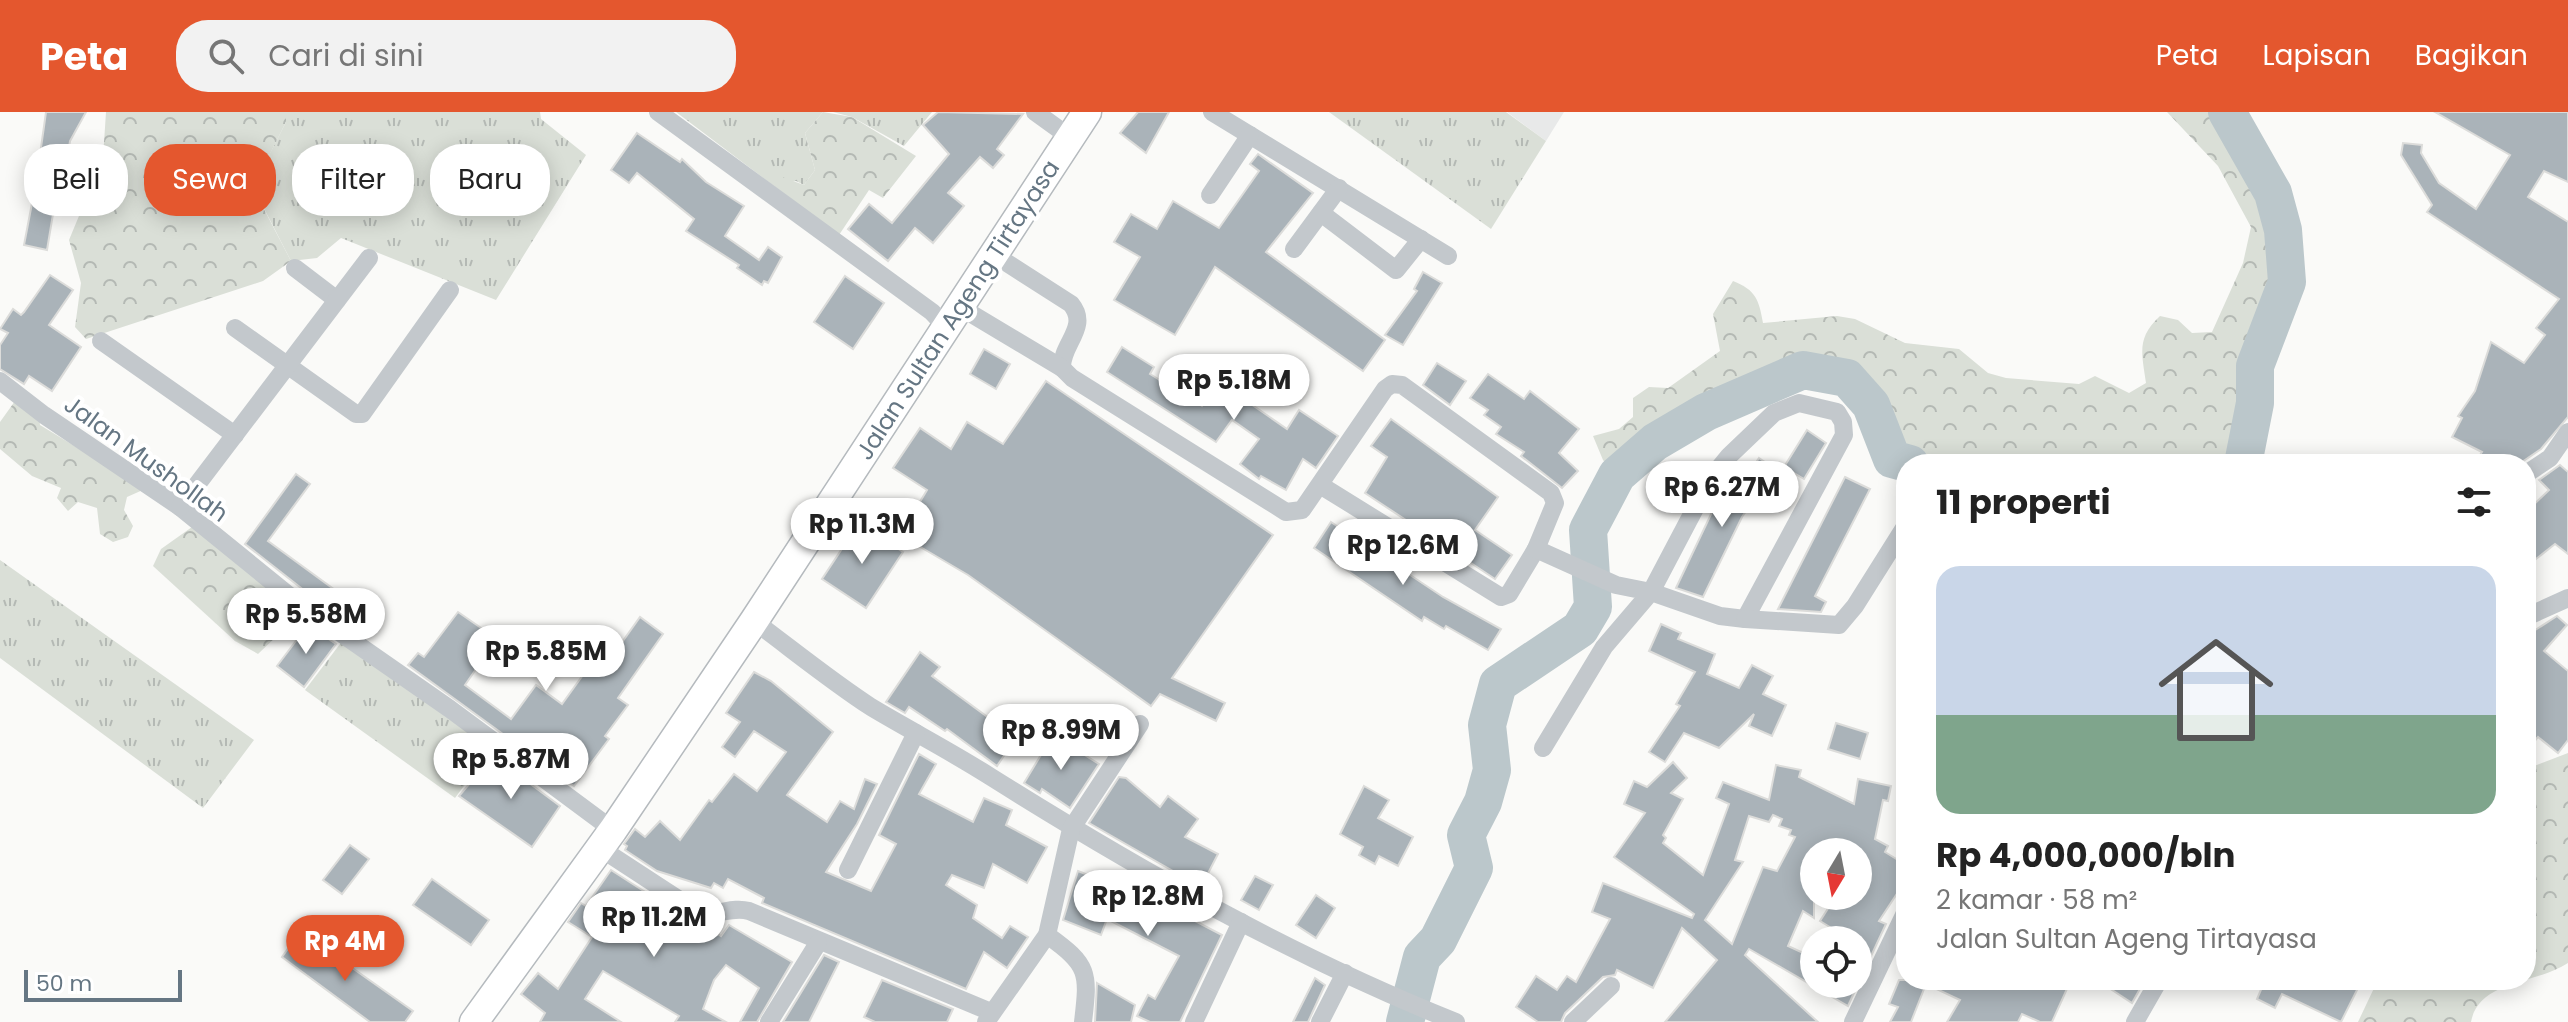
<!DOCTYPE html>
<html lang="id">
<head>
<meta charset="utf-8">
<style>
	body { margin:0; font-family:Poppins,sans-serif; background:#f2f2f2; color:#222; height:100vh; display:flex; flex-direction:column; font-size:30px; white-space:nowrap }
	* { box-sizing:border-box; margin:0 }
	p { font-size:26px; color:#767676 }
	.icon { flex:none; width:44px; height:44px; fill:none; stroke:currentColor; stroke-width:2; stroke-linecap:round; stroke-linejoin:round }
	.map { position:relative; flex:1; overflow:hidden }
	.details { position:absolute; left:1896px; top:342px; width:640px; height:536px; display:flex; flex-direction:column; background:#fff; border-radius:32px; box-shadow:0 4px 20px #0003 }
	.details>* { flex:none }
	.banner { position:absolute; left:24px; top:32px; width:760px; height:72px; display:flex; gap:16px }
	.needle { width:52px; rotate:190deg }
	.buttons { position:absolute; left:1800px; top:726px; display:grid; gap:16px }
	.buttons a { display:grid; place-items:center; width:72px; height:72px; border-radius:50%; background:#fff; box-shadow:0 4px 20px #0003; font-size:40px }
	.scale { position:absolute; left:24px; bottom:20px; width:158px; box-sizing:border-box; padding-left:8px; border:4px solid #657683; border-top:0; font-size:22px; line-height:28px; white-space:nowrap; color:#657683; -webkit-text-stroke:6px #fff; paint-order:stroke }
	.price { position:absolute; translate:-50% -68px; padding:0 18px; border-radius:28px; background:#fff; color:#222; font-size:26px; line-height:52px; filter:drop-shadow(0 2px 4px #0008) }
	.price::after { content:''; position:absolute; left:50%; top:48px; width:24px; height:18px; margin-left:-12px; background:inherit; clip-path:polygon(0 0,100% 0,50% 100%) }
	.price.selected { background:#e4572e; color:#fff }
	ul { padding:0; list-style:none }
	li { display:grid; align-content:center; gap:16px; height:424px; padding:0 40px }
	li+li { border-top:2px solid #e0e0e0 }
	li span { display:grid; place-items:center; height:248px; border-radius:24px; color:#555 }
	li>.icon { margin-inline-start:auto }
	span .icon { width:144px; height:144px; fill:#fffc; stroke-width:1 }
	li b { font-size:34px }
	h2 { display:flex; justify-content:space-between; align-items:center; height:96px; padding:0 40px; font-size:34px }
	.tag { padding:0 28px; border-radius:32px; background:#fff; box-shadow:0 4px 20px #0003; font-size:28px; line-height:72px }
	.tag.selected { background:#e4572e; color:#fff }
	header { display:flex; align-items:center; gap:48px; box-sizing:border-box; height:112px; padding:0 40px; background:#e4572e; color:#fff }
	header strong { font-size:38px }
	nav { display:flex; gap:44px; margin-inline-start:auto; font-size:28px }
	.search { width:560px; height:72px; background:#f2f2f2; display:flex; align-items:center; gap:20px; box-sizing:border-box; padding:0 28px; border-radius:32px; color:#767676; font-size:30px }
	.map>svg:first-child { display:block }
	.built { fill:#e8e9e9 }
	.grass { fill:url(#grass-tufts) }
	.forest { fill:url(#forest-crowns) }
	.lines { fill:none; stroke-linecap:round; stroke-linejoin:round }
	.river { stroke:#bbc7cb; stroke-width:38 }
	.building { fill:#aab3b9; stroke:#dcdcda; stroke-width:2; fill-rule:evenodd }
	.primary-casing { stroke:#b5babe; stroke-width:31 }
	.street { stroke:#c3c8cc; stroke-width:18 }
	.primary { stroke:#fff; stroke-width:28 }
	.labels { text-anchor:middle; stroke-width:8; stroke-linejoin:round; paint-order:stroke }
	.street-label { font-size:24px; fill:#657683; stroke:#fff }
</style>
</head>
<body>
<header>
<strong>Peta</strong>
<div class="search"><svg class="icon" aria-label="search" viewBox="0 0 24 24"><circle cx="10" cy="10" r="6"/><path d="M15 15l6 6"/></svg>Cari di sini</div>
<nav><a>Peta</a><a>Lapisan</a><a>Bagikan</a></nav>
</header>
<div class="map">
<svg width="2568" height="910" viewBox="0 0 2568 910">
	<defs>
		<pattern id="grass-tufts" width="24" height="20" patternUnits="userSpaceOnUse" patternTransform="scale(2)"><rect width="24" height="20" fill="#dadfd7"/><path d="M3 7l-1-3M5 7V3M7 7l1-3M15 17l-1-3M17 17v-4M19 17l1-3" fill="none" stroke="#b4b9b4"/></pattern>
		<pattern id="forest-crowns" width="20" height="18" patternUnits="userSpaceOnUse" patternTransform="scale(2)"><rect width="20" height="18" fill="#dadfd7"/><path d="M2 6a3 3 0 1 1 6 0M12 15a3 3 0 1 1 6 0" fill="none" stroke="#b4b9b4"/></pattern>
	</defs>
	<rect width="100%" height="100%" fill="#fafaf8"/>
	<path class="built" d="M1507 0H1564L1546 29Z"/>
	<g class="grass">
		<path d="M286 0H540L541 7 586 43 496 188 341 126 317 146 291 149 253 75 286 10Z"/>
		<path d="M676 0H823L805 21 815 58 804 73 796 69 774 74Z"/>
		<path d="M833 0H932L904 34 852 5Z"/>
		<path d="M1329 0H1506L1546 29 1491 117Z"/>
		<path d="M0 448 254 628 203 696 0 546Z"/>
		<path d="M343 528 493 635 455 686 305 578Z"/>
	</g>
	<g class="forest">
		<path d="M106 0H286V10L253 76 291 149 263 169 86 227 75 215 81 171 69 128 103 46Z"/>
		<path d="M823 0 852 5 916 44 883 86 869 78 839 123 774 74 782 65 804 73 815 58 805 21Z"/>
		<path d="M2167 0H2218L2266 84 2275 120 2280 169 2247 252V290L2235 352H1937L1897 341 1878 289 1851 259 1802 250 1703 293 1651 324 1611 358 1603 348 1593 324 1619 317 1633 305V286L1649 275 1668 276 1720 239 1713 202 1733 169C1756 178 1759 188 1763 211L1837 204 1855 207 1905 231 1959 237 1988 261 2006 266 2079 272 2095 264 2129 281 2146 271C2142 242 2136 226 2160 204L2178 208 2192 221 2212 220 2243 151 2251 115 2218 54Z"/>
		<path d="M15 289 39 305 40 313 145 377 127 385 124 398 133 414 128 425 113 430 100 422 97 396 78 390 68 399 57 386 61 376 32 364 0 337V310Z"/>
		<path d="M192 415 292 492 279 522 258 542 235 529 153 454 161 437Z"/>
		<path d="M2568 641V851C2534 873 2479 868 2471 910H2358L2375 874H2404L2407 868H2526V657Z"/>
	</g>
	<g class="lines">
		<g class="river">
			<path d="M2227 0 2273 81 2283 118 2287 170 2255 254V291L2243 352"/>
			<path d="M1405 910 1422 845 1438 828 1474 756 1466 723 1483 690 1492 658 1487 613 1498 572 1580 517 1593 495 1588 418 1617 363 1655 330 1706 300 1803 258 1847 266 1871 293 1892 347 1910 352"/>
		</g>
	</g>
	<g class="building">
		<path d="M46 0H86L70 29 66 54 39 50Z"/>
		<path d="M938 0 1023 2 997 37 1004 43 993 56 980 45 948 81 964 94 933 131 915 116 888 149 848 117 869 92 892 111 949 42 923 13Z"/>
		<path d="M1138 0H1169L1146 41 1120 21Z"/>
		<path d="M2435 0H2568V70L2544 59 2528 85 2568 110V305L2541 337 2519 352H2474L2482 340 2452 325 2462 306 2458 304 2475 279 2491 230 2524 251 2545 223 2536 216 2559 187 2427 100 2432 93 2401 43 2403 31 2422 33 2421 41 2439 71 2476 97 2510 43Z"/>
		<path d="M637 21 680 50 682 47 706 70 744 94 725 124 759 148 768 135 782 145 768 171 764 169 762 173 737 156 739 153 686 119 694 107 637 61 629 71 611 58Z"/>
		<path d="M1258 42 1313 81 1266 140 1385 228 1363 259 1215 155 1175 223 1114 188 1140 145 1114 130 1131 102 1157 117 1173 89 1219 116 1259 59 1250 52Z"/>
		<path d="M64 63 104 70 98 101 58 95Z"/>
		<path d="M33 86 55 90 47 138 24 133Z"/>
		<path d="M1423 160 1442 171 1403 233 1385 223 1417 179 1414 177Z"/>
		<path d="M50 163 73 178 49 213 81 235 52 279 29 264 24 272 0 257V233L8 221 0 217 13 197 21 203 24 200Z"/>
		<path d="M845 164 884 191 853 237 814 210Z"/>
		<path d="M1122 235 1154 255 1150 262 1202 294 1219 270 1287 317 1299 298 1338 324 1316 356 1303 347 1286 378 1261 364 1259 367 1240 352 1259 327 1232 308 1216 330 1107 260Z"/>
		<path d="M984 237 1010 252 996 277 970 262Z"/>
		<path d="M1437 251 1466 269 1450 293 1423 273Z"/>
		<path d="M1488 262 1524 287 1530 279 1579 317 1559 341 1578 359 1562 376 1521 344 1524 340 1496 322 1501 315 1484 303 1488 298 1470 286Z"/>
		<path d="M1046 269 1273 423 1172 566 1225 591 1216 609 1160 582 1151 594 968 463 900 423 927 378 893 356 920 316 951 337 967 310 1003 332Z"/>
		<path d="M1391 307 1498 385 1475 418 1512 443 1495 467 1365 381 1387 345 1371 334Z"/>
		<path d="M1807 318 1826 331 1804 367 1784 355Z"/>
		<path d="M1759 346 1775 357 1742 405 1703 485 1676 476 1713 398 1736 362 1745 367Z"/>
		<path d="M2560 353 2568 360V442L2555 432 2526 455V400L2549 378 2539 368Z"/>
		<path d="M296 362 310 372 268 429 350 489 338 505 245 432Z"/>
		<path d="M1845 365 1870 377 1815 484 1826 490 1821 500 1778 497Z"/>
		<path d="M1331 410 1443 485 1501 517 1488 538 1446 514 1444 517 1424 505 1422 509 1314 436Z"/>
		<path d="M859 411 903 440 866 496 822 467Z"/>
		<path d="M458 500 497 527 465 573 511 607 536 573 562 592 588 556 564 538 581 515 615 540 640 505 663 522 618 586 628 593 605 624 609 627 574 674 408 553 418 541 424 545Z"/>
		<path d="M2557 504 2567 513 2544 539 2568 559V628L2558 641 2538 625 2526 639V524Z"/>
		<path d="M1661 512 1681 521 1678 527 1715 542 1707 562 1739 576 1752 553 1773 564 1763 582 1786 593 1772 624 1749 614 1754 602 1719 636 1684 621 1665 650 1649 640 1680 594 1676 592 1695 560 1649 539Z"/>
		<path d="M308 513 336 532 304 575 277 554Z"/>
		<path d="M920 540 940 555 932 564 1016 626 997 654 947 617 945 619 909 595 905 601 886 590Z"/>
		<path d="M754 560 771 569 833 620 787 683 827 710 840 689 854 697 865 667 877 672 857 712 826 760 871 779 896 732 879 723 919 642 936 652 919 682 973 710 984 686 1012 698 1006 713 1047 735 1027 771 993 752 984 776 952 763 946 773 977 793 973 806 1002 826 1010 814 1028 825 1007 856 984 840 966 877 762 791 764 786 728 767 723 776 714 771 711 776 657 759 625 738 627 734 624 732 635 717 645 725 660 709 680 728 709 688 712 690 734 662 757 679 786 640 754 619 735 645 722 635 740 610 726 601Z"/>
		<path d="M1836 611 1868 621 1860 647 1828 637Z"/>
		<path d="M1053 623 1099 652 1070 696 1042 677 1040 681 1024 671Z"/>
		<path d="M493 644 560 694 532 735 459 684Z"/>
		<path d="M1673 650 1687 666 1671 681 1683 687 1663 723 1666 726 1663 731 1703 763 1729 692 1716 686 1723 670 1769 688 1776 653 1801 658 1799 665 1854 692 1858 667 1891 674 1888 689 1883 688 1875 727 1888 734 1885 740 1906 753V768L1879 809 1886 812 1858 872V828H1851L1820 809 1836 784H1858V740H1814V806L1803 799 1788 834 1814 846V872H1858L1848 894 1749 837 1745 843 1818 910H1665L1717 848 1682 816 1653 876 1617 858 1615 863 1603 865 1565 901 1561 910H1538L1516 895 1536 864 1557 878 1567 864 1576 870 1610 807 1592 800 1603 771 1692 806 1694 802 1614 745 1645 701 1624 692 1634 669 1647 675ZM1773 703 1782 707 1779 714 1791 718 1789 723 1795 725 1777 759 1763 755 1732 832 1705 808 1743 750 1735 748 1749 704 1769 710Z"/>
		<path d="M1119 665 1126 666 1160 695 1168 684 1198 707 1185 725 1218 742 1201 775 1089 711Z"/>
		<path d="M1364 674 1389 688 1378 706 1413 725 1398 754 1379 744 1375 752 1359 743 1363 735 1340 722Z"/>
		<path d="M350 733 369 747 342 782 323 768Z"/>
		<path d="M611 758 692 810 705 813 721 824 729 813 792 850 757 910H740L759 876 726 853 714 868 703 897 726 910H675L679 904 603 859 585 887 621 910H540L545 901 521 882 538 861 558 877 592 825 568 810 581 791 586 794Z"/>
		<path d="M1078 759 1133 781 1134 777 1222 823 1180 910H1150L1137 904 1148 883 1155 887 1179 844 1107 807 1101 823 1063 808Z"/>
		<path d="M1255 764 1273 773 1259 798 1241 788Z"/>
		<path d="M432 767 489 808 471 833 413 793Z"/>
		<path d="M1316 783 1335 796 1316 826 1296 813Z"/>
		<path d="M297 824 304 829 307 824 413 899 405 910H370L282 845Z"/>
		<path d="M824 843 839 850 809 910H783Z"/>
		<path d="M1315 866 1325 873 1308 910H1293Z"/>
		<path d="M882 868 953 897 947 910H875L864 905Z"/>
		<path d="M1899 868H2071L2052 910H2040L2022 902 2018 910H1947L1960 888 1926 872 1911 910H1890L1898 895 1889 892Z"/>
		<path d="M2097 868H2145L2132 891Z"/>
		<path d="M2254 868H2362L2341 910 2282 882 2275 896 2257 887 2263 873Z"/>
		<path d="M1097 871 1135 893 1131 910H1095Z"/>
	</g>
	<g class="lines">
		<g class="primary-casing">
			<path id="primary" d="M474 910 613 718 754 509 1087 0"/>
		</g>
		<g class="street">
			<path d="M658 0 932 200 947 216"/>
			<path d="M1035 0 1071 26"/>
			<path d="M1212 0 1448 144"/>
			<path d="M1210 83 1250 23"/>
			<path d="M1321 101 1396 158 1421 127"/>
			<path d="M1294 137 1339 76"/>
			<path d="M993 142 1071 192C1090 215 1061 232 1062 256L1072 266 1286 400 1302 398 1385 277 1392 272 1402 273 1551 381 1555 391 1536 437 1509 482 1501 485 1320 373"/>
			<path d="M295 156 337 188"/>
			<path d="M960 195 1062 256"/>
			<path d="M235 216 356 302H362L450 178"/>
			<path d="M101 229 235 323"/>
			<path d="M0 269 44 303 180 395 302 494 450 597 613 718"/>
			<path d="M2526 362 2550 346 2568 320"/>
			<path d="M180 395 369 146"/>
			<path d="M1536 437 1616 473 1651 480 1720 504 1745 507 1844 323 1843 310 1837 300 1799 291 1774 301 1729 344 1711 366 1651 480 1604 535 1543 636"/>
			<path d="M2526 505 2568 486"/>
			<path d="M1745 507 1839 513 1855 494 1906 413"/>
			<path d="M754 509C793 538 831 569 871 595 911 619 952 640 991 665 1139 758 1293 845 1456 910"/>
			<path d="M600 736 698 800C716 805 731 794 749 799L991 900"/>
			<path d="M848 758 916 621"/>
			<path d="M1047 823C1089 853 1089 860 1083 910"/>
			<path d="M769 910 818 831"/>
			<path d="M986 910 1047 823 1071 717 1140 612"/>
			<path d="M1194 910 1241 810"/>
			<path d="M1320 910 1345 861"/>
			<path d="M1573 910 1611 874"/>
			<path d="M1853 910 1906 799"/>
			<path d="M2135 910 2159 868"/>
		</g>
		<use href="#primary" class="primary"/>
	</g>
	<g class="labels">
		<g class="street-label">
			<text transform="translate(958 198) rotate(-57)" y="8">Jalan Sultan Ageng Tirtayasa</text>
			<text transform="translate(146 347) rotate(36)" y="8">Jalan Mushollah</text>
		</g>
	</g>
</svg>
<div class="buttons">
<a><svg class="needle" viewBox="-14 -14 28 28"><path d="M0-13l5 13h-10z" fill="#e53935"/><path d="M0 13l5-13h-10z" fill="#767676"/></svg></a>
<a><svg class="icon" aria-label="locate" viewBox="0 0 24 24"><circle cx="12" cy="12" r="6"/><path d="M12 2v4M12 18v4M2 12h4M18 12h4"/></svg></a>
</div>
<div class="scale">50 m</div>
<b class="price" style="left:1234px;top:310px">Rp 5.18M</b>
<b class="price" style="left:1722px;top:417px">Rp 6.27M</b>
<b class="price" style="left:862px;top:454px">Rp 11.3M</b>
<b class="price" style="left:1403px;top:475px">Rp 12.6M</b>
<b class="price" style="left:306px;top:544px">Rp 5.58M</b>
<b class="price" style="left:546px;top:581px">Rp 5.85M</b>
<b class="price" style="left:1061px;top:660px">Rp 8.99M</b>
<b class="price" style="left:511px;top:689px">Rp 5.87M</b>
<b class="price" style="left:1148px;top:826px">Rp 12.8M</b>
<b class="price" style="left:654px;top:847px">Rp 11.2M</b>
<b class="price selected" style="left:345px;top:871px">Rp 4M</b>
<div class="banner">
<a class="tag">Beli</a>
<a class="tag selected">Sewa</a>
<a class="tag">Filter</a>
<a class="tag">Baru</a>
</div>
<section class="details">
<h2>11 properti<svg class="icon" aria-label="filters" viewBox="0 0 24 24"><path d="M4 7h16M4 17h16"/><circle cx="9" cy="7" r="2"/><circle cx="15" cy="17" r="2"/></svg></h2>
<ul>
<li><span style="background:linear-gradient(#c9d6e8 60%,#7fa58c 0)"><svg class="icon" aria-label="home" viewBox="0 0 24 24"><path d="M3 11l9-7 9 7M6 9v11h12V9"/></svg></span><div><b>Rp 4,000,000/bln</b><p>2 kamar · 58 m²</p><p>Jalan Sultan Ageng Tirtayasa</p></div></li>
</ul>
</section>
</div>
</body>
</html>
